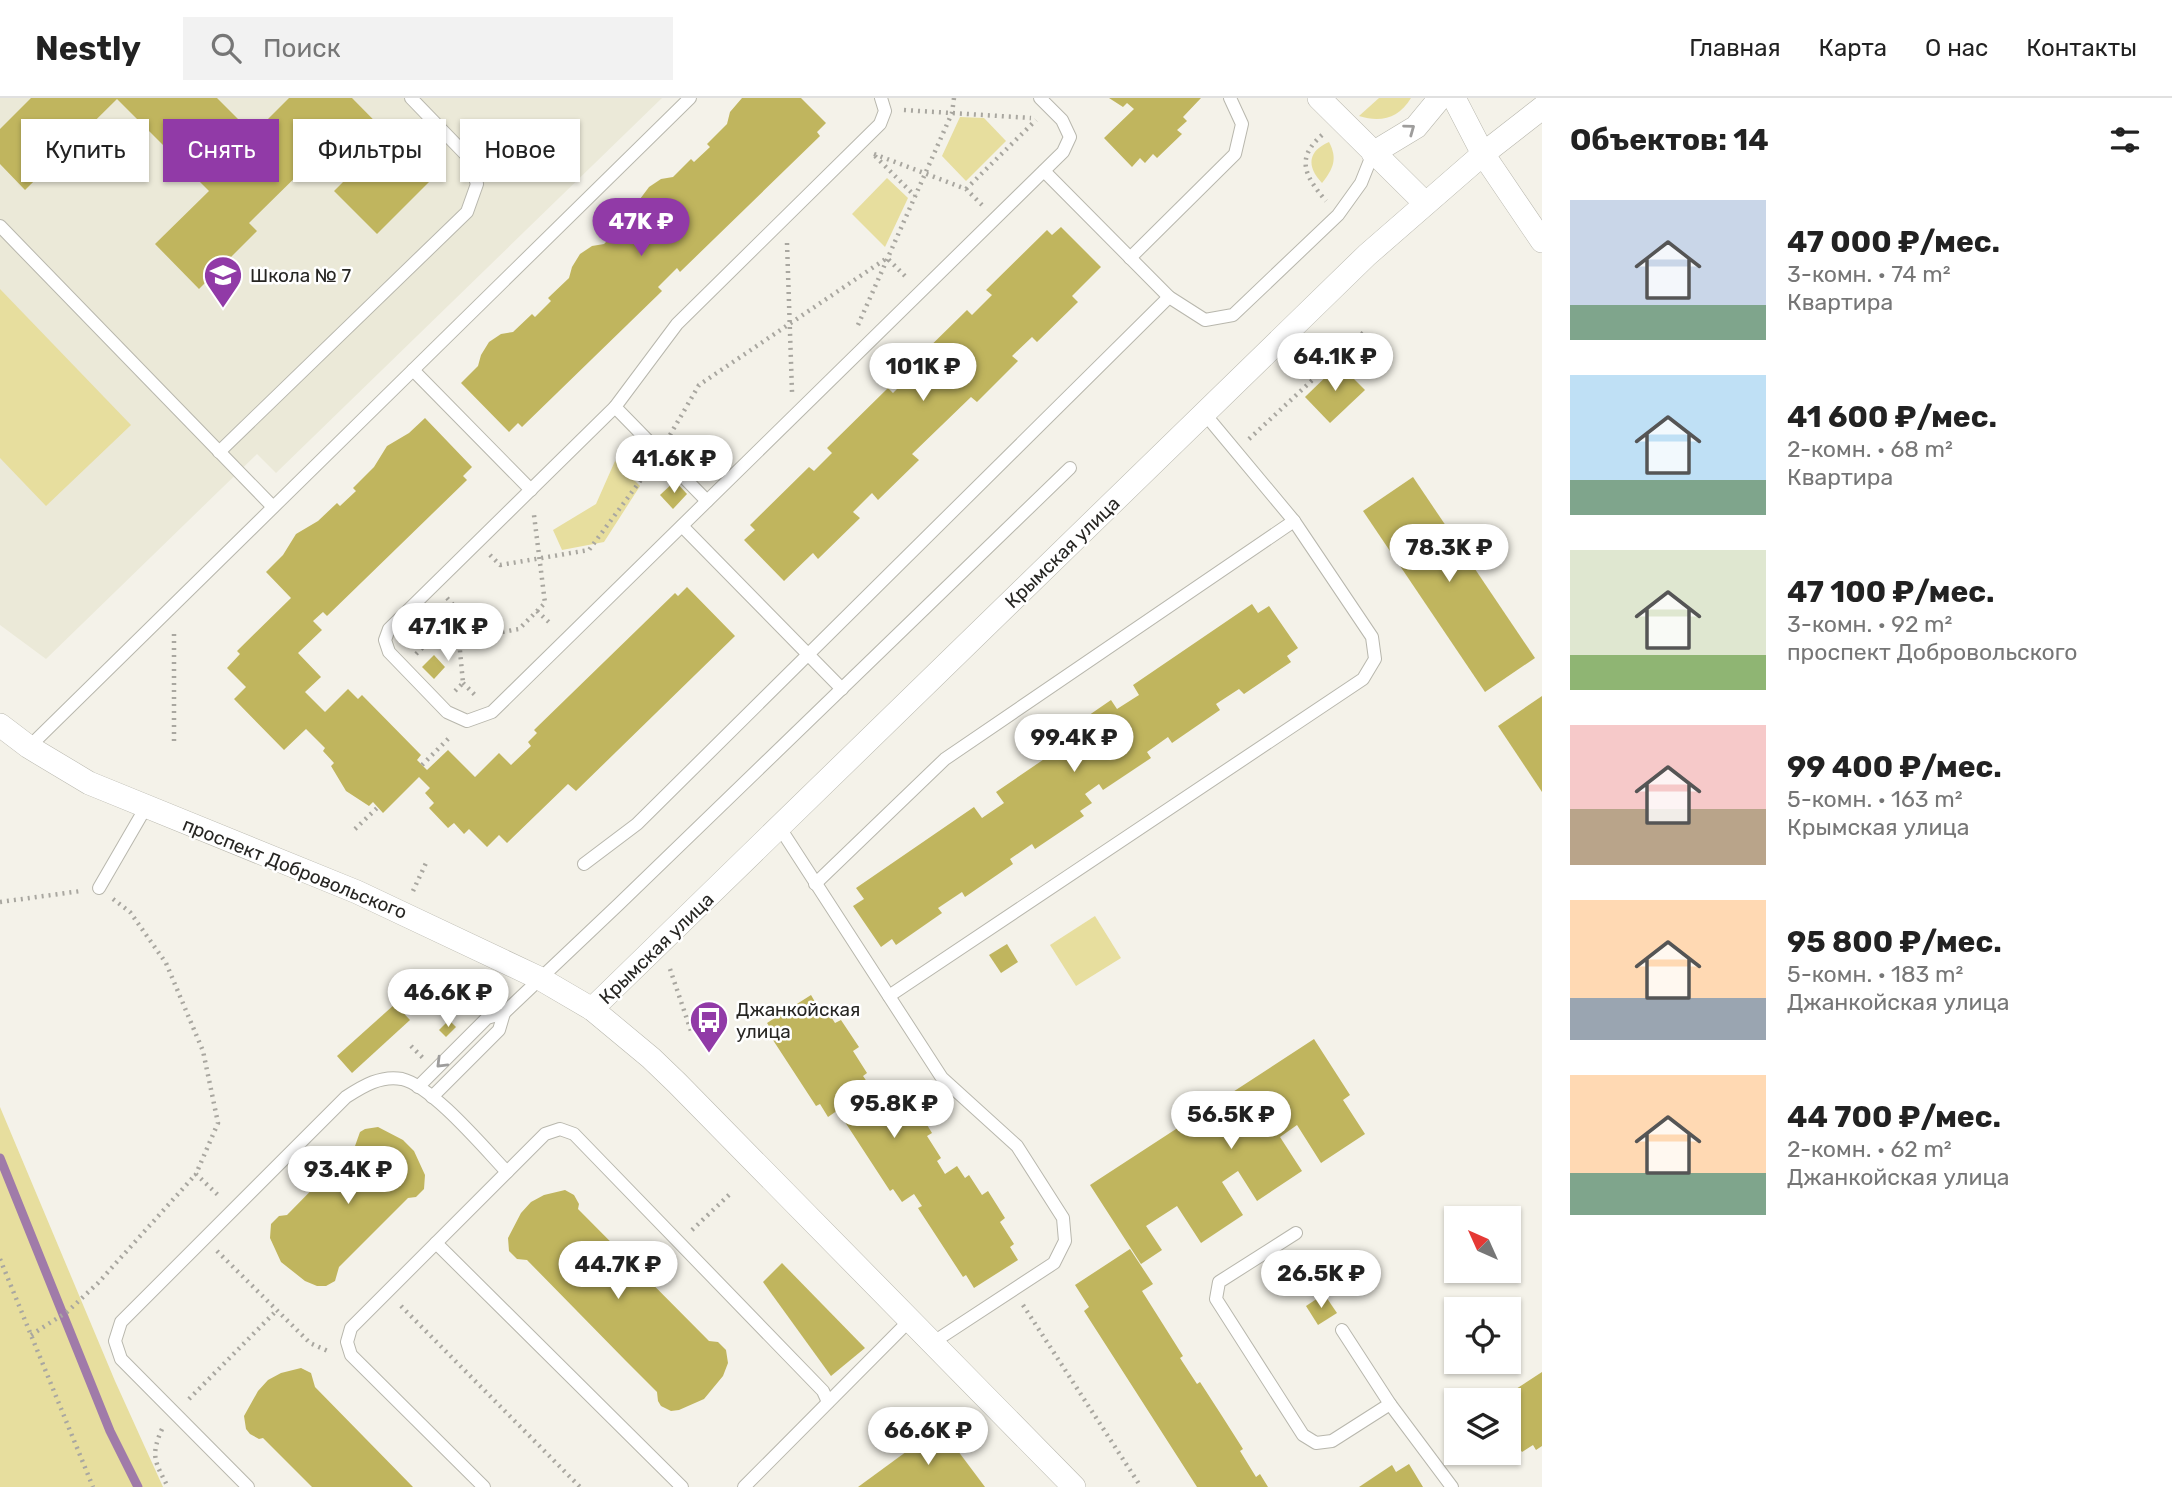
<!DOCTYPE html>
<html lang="ru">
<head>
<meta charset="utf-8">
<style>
	body { margin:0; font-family:Rubik,sans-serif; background:#f2f2f2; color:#222; height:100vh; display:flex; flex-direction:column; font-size:26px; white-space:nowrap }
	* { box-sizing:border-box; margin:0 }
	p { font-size:23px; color:#767676 }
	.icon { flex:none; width:38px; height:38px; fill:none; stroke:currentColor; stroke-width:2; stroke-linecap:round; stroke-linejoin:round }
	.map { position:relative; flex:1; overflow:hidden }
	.details { display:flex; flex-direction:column; background:#fff; width:630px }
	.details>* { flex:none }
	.hud { position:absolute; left:21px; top:21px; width:665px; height:63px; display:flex; gap:14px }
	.needle { width:46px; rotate:315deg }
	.controls { position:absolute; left:1444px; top:1108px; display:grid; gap:14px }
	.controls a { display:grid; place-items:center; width:77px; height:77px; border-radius:0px; background:#fff; box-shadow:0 2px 5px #0004; font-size:35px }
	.price { position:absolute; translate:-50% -60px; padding:0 16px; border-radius:24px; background:#fff; color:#222; font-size:23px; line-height:46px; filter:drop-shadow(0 2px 4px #0008) }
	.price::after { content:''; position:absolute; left:50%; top:42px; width:21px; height:16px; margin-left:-10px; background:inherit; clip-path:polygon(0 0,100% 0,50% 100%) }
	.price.current { background:#913aa7; color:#fff }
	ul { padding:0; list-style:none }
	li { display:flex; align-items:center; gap:21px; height:175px; padding:0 28px }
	li span { display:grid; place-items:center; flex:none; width:196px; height:140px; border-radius:0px; color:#555 }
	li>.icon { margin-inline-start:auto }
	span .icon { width:84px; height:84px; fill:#fffc; stroke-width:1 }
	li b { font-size:30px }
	h2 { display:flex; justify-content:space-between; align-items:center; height:84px; padding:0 28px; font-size:30px }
	.pill { padding:0 24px; border-radius:0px; background:#fff; box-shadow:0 2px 5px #0004; font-size:24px; line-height:63px }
	.pill.current { background:#913aa7; color:#fff }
	header { display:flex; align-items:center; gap:42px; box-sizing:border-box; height:98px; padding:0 35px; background:#fff; border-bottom:2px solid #e0e0e0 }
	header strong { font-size:33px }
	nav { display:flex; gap:38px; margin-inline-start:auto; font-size:24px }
	.search { width:490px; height:63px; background:#f2f2f2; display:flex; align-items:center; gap:18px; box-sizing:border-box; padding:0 24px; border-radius:0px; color:#767676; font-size:26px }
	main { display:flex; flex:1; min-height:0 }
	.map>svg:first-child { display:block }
	.built { fill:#ebe9d8 }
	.green { fill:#e7de9e }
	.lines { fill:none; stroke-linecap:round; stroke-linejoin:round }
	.stream { stroke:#a07ba9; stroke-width:9 }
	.building { fill:#c0b55e }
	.service-casing { stroke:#b8b7ad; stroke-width:14 }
	.minor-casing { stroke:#b8b7ad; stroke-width:24 }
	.path { stroke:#a9a7a0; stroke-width:4.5; stroke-dasharray:2 5; stroke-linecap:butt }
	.service { stroke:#fff; stroke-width:12 }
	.minor { stroke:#fff; stroke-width:23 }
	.oneway { stroke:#9e9d9c }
	.labels { text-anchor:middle; stroke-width:5; stroke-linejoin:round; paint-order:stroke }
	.poi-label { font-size:19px; fill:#272623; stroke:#fff; text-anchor:start }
	.street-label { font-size:19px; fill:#272623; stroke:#fff }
</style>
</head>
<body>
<header>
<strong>Nestly</strong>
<div class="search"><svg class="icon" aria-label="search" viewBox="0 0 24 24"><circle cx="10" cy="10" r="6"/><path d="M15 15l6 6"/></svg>Поиск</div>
<nav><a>Главная</a><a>Карта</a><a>О нас</a><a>Контакты</a></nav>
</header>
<main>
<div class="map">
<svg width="1542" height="1389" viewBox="0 0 1542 1389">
	<rect width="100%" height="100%" fill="#f4f2e9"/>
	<path class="built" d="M0 0H662L276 375 257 356 46 561 0 527Z"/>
	<g class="green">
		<path d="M1379 0H1411C1399 20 1381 25 1359 18Z"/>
		<path d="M960 19 984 20 1006 43 966 83 942 58Z"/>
		<path d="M1329 44C1338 61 1333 71 1322 85 1306 68 1308 53 1329 44Z"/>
		<path d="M887 80 908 100 885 149 852 116Z"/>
		<path d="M0 191 131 327 46 408 0 360Z"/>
		<path d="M615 363 640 388 604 444 562 452 553 432 596 406Z"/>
		<path d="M1095 818 1121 860 1076 888 1050 847Z"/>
		<path d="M0 1009 115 1283 163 1389H0Z"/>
	</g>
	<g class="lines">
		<path class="stream" d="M0 1060 110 1333 138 1389"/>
	</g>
	<g class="building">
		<path d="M31 0H217L253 36 289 0H352L432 81 377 136 334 93 343 84 317 58 249 125 257 133 199 191 155 146 209 93 117 1 25 92 0 66V31Z"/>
		<path d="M742 0H801L826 25 817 34 820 38 680 174 677 170 658 189 662 193 522 329 518 325 509 334 461 285 478 268 481 257 489 244 501 236 513 234 532 216 535 219 551 203 548 200 569 180 572 169 580 156 592 148 604 146 638 113 640 101 649 89 661 81 673 79 691 61 694 64 710 49 707 46 727 26 730 14Z"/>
		<path d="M1109 0H1201L1183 19 1187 23 1177 32 1182 36 1157 60 1153 56 1145 65 1140 60 1132 69 1104 40 1134 11 1127 5 1123 9Z"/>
		<path d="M1061 129 1101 169 1072 198 1078 204 1037 244 1032 239 1012 258 1018 263 977 304 971 299 912 356 919 362 878 402 872 395 853 414 860 420 818 461 813 455 784 483 744 442 755 432 750 427 809 369 814 373 832 355 827 350 888 290 893 295 913 275 908 270 967 212 972 217 992 197 986 192 1047 132 1052 137Z"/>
		<path d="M1339 266 1365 292 1330 325 1305 299Z"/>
		<path d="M425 320 472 369 463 378 467 382 327 518 323 514 313 523 322 532 298 555 321 579 305 594 325 614 348 591 358 601 362 597 421 657 417 662 427 672 448 652 475 679 499 655 511 667 531 648 528 644 537 635 534 632 675 495 678 498 687 489 735 538 576 693 568 686 507 745 499 737 487 749 469 731 464 736 454 725 448 730 429 710 434 705 425 695 430 690 419 679 383 715 373 704 369 708 346 693 331 668 334 665 323 653 325 650 306 631 284 652 234 601 246 589 227 570 240 556 237 553 291 500 266 474 283 457 296 436 318 423 337 405 340 408 356 393 353 390 374 369 387 348 409 335Z"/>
		<path d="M1413 379 1535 560 1485 594 1363 413Z"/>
		<path d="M675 383 687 396 673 411 660 397Z"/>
		<path d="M1252 506 1258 515 1269 508 1298 550 1287 558 1291 564 1244 596 1239 591 1216 606 1220 612 1172 645 1168 639 1147 654 1151 660 1103 692 1099 686 1085 696 1092 705 1080 713 1084 718 1035 751 1032 746 1010 761 1013 766 965 799 962 794 938 810 942 815 896 847 892 841 881 849 853 808 864 801 856 790 974 709 982 720 1004 705 996 694 1056 653 1050 644 1111 602 1117 611 1139 597 1133 587Z"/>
		<path d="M434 557 445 569 434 581 422 569Z"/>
		<path d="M1542 598V694L1498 628Z"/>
		<path d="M1007 846 1018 864 1001 875 989 857Z"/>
		<path d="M811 897 818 909 823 906 835 925 841 922 859 949 853 953 867 975 863 978 872 991 884 982 892 994 896 991 909 1011 915 1007 932 1035 927 1038 941 1060 937 1063 945 1076 957 1068 965 1080 969 1077 982 1097 988 1093 1005 1120 1000 1124 1014 1146 1010 1149 1018 1162 974 1190 966 1177 963 1179 918 1110 922 1108 914 1096 902 1104 893 1091 890 1093 845 1024 849 1022 841 1010 828 1019 820 1006 816 1008 771 939 775 937 767 925Z"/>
		<path d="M395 906 410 922 352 975 337 958Z"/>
		<path d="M449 922 456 929 446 939 439 932Z"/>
		<path d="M1314 941 1350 997 1343 1002 1365 1036 1321 1065 1297 1027 1280 1039 1302 1073 1257 1103 1238 1073 1222 1084 1243 1117 1201 1145 1177 1108 1146 1128 1162 1152 1141 1166 1090 1087Z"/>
		<path d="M378 1029 403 1042 414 1053 425 1077 424 1091 416 1099 408 1100 339 1169 335 1183 326 1188H317L305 1183 281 1164 270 1140 271 1126 279 1118 287 1117 346 1057 355 1048 360 1034 365 1031Z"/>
		<path d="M565 1092 574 1097 579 1106 578 1111 709 1243 718 1244 726 1252 728 1265 723 1278 704 1301 679 1312 671 1313 661 1308 658 1303 657 1294 626 1263 527 1162 517 1161 509 1153 508 1140 521 1115 531 1104 544 1097Z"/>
		<path d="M1130 1151 1153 1186 1142 1193 1183 1258 1180 1260 1197 1286 1200 1284 1222 1318 1243 1351 1240 1353 1256 1379 1260 1376 1268 1389H1197L1084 1213 1089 1209 1075 1187Z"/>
		<path d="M782 1165 865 1250 831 1278 763 1184Z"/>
		<path d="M1324 1196 1337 1215 1318 1227 1306 1208Z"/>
		<path d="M301 1270 311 1275 315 1289 413 1389H312L263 1340 259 1341 250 1336 246 1331 244 1318 258 1293 268 1282 281 1275Z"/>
		<path d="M1542 1274V1348L1536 1352 1533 1347 1522 1354 1508 1334V1302L1502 1300Z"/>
		<path d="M940 1329 985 1389H858Z"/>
		<path d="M1409 1366 1423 1389H1359L1392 1367 1396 1374Z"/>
	</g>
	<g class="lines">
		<g class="service-casing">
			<g id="service">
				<path d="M881 0 885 13 880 26 677 226 615 309 389 531 385 542 389 554 447 614 467 623 492 614 1063 54 1070 39 1062 22 1040 0"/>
				<path d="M1044 73 1169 199 1205 222 1233 217 1338 117 1361 85 1373 55"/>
				<path d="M0 128 273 409"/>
				<path d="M1130 160 1235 56 1242 26 1230 0"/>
				<path d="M413 272 531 392"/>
				<path d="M615 309 707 403"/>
				<path d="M219 354 467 114 477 86 468 59 411 0"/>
				<path d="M682 428 842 591"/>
				<path d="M29 649 690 0"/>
				<path d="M780 730 942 980 1017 1048 1063 1120 1065 1143 1054 1165 932 1245"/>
				<path d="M584 766 637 726 1169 199"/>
				<path d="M815 786 945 661 1294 423"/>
				<path d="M99 790 146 709"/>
				<path d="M889 898 1363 581 1375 561 1372 539 1294 423 1204 315"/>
				<path d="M418 989 487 920 504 915 619 806 1070 370"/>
				<path d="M432 999 499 932 504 915"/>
				<path d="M1296 1135 1219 1184 1216 1201 1303 1337 1316 1345 1332 1343 1390 1306"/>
				<path d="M436 1145 682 1389"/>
				<path d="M1342 1232 1390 1306 1452 1389"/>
				<path d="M248 1389 121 1261 115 1243 121 1224 346 999C363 988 381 977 402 981 432 988 484 1050 507 1074"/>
				<path d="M484 1389 351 1257 347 1244 351 1230 545 1036 560 1031 574 1036 823 1293 828 1304"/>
				<path d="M744 1389 910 1222"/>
			</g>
		</g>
		<g class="minor-casing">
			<g id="minor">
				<path d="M1319 0 1425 105"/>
				<path d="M1454 0 1483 56 1542 143"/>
				<path d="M1373 55 1416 29 1440 0"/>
				<path d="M0 627 29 649 89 685 357 794 539 880 592 911 651 960 677 985 1074 1389"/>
				<path d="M592 911 1367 157 1483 56 1542 10"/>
			</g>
		</g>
		<g class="path">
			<path d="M904 12 1031 20"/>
			<path d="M1322 37C1295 61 1305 78 1326 103"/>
			<path d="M874 56 966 91 982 107"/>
			<path d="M875 58 915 98"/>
			<path d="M966 91 1036 22"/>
			<path d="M787 145 792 294"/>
			<path d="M858 227 952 15 954 0"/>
			<path d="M670 337 699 287 887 160 907 180"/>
			<path d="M1249 341 1364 234"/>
			<path d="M490 457 500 467 589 452 649 371"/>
			<path d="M447 500 456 510 463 585 453 595"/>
			<path d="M537 513 552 527"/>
			<path d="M174 536V645"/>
			<path d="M412 537 424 548"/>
			<path d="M416 556 424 548 519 531 545 505 534 417"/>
			<path d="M463 585 477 599"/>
			<path d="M422 667 451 638"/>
			<path d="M355 731 377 710"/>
			<path d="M413 793 426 765"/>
			<path d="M113 801 130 814 166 865 203 953 218 1025 196 1076 220 1099"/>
			<path d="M0 804 81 793"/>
			<path d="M670 871 691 933"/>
			<path d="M411 948 423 960"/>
			<path d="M692 1132 732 1094"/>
			<path d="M217 1153 310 1245 330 1254"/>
			<path d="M0 1161 93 1389"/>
			<path d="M1023 1207 1141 1389"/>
			<path d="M401 1208 580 1389"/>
			<path d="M31 1237 67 1214 98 1185 196 1076"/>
			<path d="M189 1301 277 1212"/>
			<path d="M162 1331C150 1358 155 1364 168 1389"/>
		</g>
		<use href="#service" class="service"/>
		<use href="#minor" class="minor"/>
	</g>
	<defs><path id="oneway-chevron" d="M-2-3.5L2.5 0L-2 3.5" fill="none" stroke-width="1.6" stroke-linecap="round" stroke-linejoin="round" transform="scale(1.75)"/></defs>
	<g class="oneway">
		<use href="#oneway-chevron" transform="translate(1410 31) rotate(-36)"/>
		<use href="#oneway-chevron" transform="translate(441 965) rotate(135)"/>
	</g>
	<defs>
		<g id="school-pin" transform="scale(2.0125)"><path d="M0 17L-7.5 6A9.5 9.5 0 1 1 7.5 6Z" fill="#913aa7" stroke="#fff"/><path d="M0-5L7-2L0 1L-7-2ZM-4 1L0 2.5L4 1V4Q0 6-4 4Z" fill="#fff"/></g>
		<g id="bus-pin" transform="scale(2.0125)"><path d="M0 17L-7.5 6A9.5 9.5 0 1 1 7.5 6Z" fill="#913aa7" stroke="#fff"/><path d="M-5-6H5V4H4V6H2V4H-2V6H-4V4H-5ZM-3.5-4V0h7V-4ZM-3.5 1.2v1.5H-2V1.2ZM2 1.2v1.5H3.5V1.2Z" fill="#fff"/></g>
	</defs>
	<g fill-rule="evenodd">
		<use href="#school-pin" x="223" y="177"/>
		<use href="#bus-pin" x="709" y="922"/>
	</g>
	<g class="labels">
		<g class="poi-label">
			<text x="250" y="184">Школа № 7</text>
			<text x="736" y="918">Джанкойская<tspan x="736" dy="22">улица</tspan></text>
		</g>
		<g class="street-label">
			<text transform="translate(1062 454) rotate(-44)" y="7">Крымская улица</text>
			<text transform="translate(295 770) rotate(22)" y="7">проспект Добровольского</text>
			<text transform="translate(656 850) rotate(-44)" y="7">Крымская улица</text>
		</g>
	</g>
</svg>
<div class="controls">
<a><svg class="needle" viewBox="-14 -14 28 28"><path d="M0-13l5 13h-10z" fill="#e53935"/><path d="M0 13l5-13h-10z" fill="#767676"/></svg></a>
<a><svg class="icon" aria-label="locate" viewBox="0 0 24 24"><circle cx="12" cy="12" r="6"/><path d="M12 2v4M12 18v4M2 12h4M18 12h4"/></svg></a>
<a><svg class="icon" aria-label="layers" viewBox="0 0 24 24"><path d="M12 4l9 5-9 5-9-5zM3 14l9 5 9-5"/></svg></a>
</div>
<b class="price current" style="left:641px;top:160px">47K ₽</b>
<b class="price" style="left:1335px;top:295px">64.1K ₽</b>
<b class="price" style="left:923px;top:305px">101K ₽</b>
<b class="price" style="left:674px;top:397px">41.6K ₽</b>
<b class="price" style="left:1449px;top:486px">78.3K ₽</b>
<b class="price" style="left:448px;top:565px">47.1K ₽</b>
<b class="price" style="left:1074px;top:676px">99.4K ₽</b>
<b class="price" style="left:448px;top:931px">46.6K ₽</b>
<b class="price" style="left:894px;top:1042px">95.8K ₽</b>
<b class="price" style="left:1231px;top:1053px">56.5K ₽</b>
<b class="price" style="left:348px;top:1108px">93.4K ₽</b>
<b class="price" style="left:618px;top:1203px">44.7K ₽</b>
<b class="price" style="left:1321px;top:1212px">26.5K ₽</b>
<b class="price" style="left:928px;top:1369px">66.6K ₽</b>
<div class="hud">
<a class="pill">Купить</a>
<a class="pill current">Снять</a>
<a class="pill">Фильтры</a>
<a class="pill">Новое</a>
</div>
</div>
<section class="details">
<h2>Объектов: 14<svg class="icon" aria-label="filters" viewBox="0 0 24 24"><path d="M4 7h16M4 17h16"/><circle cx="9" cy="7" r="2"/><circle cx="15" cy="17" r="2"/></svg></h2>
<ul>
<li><span style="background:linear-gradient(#c9d6e8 75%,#7fa58c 0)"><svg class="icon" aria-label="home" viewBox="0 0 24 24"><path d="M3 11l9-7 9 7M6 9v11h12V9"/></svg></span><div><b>47 000 ₽/мес.</b><p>3-комн. · 74 m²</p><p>Квартира</p></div></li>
<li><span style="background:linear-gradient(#bfe0f5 75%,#7fa58c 0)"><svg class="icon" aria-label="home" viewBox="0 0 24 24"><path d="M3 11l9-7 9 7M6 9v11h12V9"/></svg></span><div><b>41 600 ₽/мес.</b><p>2-комн. · 68 m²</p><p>Квартира</p></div></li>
<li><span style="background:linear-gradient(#dfe7d0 75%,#8fb573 0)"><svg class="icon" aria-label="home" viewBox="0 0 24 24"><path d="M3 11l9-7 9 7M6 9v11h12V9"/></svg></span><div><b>47 100 ₽/мес.</b><p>3-комн. · 92 m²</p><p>проспект Добровольского</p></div></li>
<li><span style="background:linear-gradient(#f6c9c9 60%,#b9a48a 0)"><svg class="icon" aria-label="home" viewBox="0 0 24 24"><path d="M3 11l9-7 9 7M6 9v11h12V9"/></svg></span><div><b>99 400 ₽/мес.</b><p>5-комн. · 163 m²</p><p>Крымская улица</p></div></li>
<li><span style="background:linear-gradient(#ffd9b3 70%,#9aa5b1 0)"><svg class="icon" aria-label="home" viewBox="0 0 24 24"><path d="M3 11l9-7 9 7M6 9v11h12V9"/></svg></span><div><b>95 800 ₽/мес.</b><p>5-комн. · 183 m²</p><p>Джанкойская улица</p></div></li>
<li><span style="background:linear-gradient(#ffd9b3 70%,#7fa58c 0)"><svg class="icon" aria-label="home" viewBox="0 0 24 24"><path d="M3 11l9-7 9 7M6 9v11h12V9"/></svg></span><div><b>44 700 ₽/мес.</b><p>2-комн. · 62 m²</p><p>Джанкойская улица</p></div></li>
</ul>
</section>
</main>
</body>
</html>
